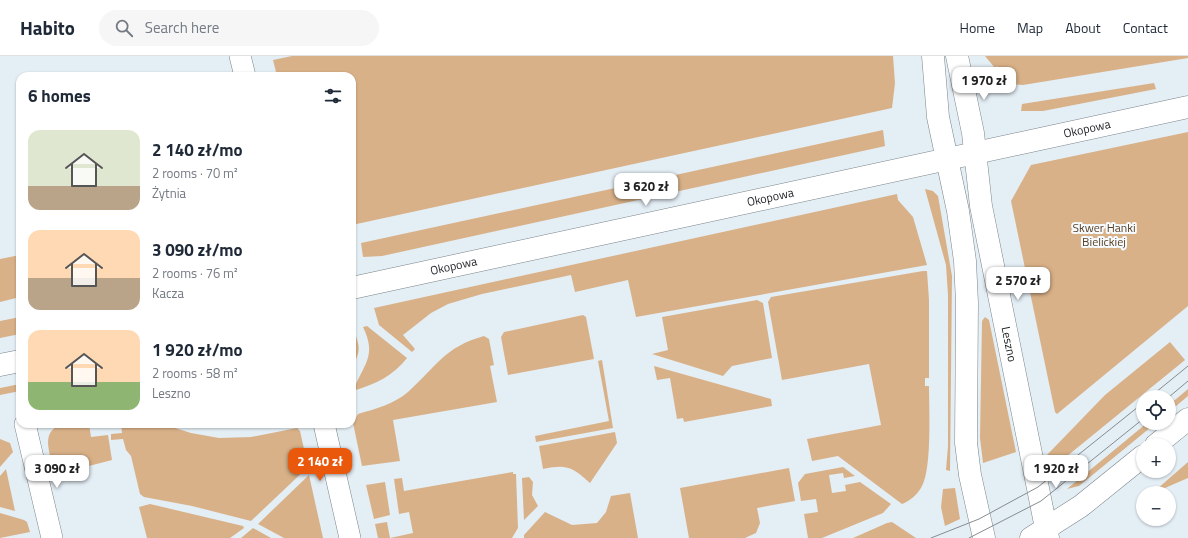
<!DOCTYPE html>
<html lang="en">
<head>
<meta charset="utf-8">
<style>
	body { margin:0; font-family:"Titillium Web",sans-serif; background:#f6f6f7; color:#1f2937; height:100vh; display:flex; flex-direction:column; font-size:15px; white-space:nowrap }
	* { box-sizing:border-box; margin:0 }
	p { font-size:13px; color:#747a83 }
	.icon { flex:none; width:22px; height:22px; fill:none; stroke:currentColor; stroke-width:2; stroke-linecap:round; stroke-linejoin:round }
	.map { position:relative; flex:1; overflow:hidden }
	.drawer { position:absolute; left:16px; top:16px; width:340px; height:356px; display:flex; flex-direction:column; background:#fff; border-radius:12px; box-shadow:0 1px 3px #0004 }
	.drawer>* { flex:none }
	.buttons { position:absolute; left:1136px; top:334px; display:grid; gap:8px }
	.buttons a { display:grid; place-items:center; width:40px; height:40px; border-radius:50%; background:#fff; box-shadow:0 1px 3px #0004; font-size:20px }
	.price { position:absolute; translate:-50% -34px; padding:0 9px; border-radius:8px; background:#fff; color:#222; font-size:13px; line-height:26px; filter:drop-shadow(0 1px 2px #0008) }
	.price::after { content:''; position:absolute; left:50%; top:24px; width:12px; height:9px; margin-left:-6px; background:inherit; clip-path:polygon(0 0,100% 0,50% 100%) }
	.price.active { background:#ea580c; color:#fff }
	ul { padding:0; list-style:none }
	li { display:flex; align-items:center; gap:12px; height:100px; padding:0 12px }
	li span { display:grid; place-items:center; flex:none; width:112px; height:80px; border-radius:12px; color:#555 }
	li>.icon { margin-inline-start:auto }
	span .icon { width:48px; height:48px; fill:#fffc; stroke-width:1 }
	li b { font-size:17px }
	h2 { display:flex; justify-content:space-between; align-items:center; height:48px; padding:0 12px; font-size:17px }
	header { display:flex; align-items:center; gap:24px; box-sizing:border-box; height:56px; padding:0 20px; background:#fff; border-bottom:1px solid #e0e1e3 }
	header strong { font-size:19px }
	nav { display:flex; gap:22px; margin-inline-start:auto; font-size:14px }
	.search { width:280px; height:36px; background:#f6f6f7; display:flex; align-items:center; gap:10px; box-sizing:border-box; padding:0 14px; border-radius:22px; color:#747a83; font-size:15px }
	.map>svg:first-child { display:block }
	.green { fill:#d9b188 }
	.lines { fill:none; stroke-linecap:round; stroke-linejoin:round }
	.street-casing { stroke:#7b848a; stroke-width:22 }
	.secondary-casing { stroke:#7b848a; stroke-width:23 }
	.street { stroke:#fff; stroke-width:21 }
	.secondary { stroke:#fff; stroke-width:22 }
	.tram { stroke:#858c91; stroke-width:1 }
	.labels { text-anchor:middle; stroke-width:4; stroke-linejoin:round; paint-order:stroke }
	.street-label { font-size:12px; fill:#1d2023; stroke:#f5fbff }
	.park-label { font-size:12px; fill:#5a3e20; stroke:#f5fbff }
</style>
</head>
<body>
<header>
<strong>Habito</strong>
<div class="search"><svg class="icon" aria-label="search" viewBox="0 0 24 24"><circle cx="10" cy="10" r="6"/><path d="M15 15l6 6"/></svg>Search here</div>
<nav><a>Home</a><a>Map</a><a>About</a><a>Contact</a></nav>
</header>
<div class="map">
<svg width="1188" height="482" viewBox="0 0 1188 482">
	<rect width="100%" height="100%" fill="#e4eef5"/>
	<g class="green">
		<path d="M292 0H893L895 27 892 52 352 169V20H277L273 4Z"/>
		<path d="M985 0H1188V2L1023 29C1013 29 1006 27 1000 19L1002 17 997 10 995 12Z"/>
		<path d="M1154 27 1156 33 1043 55H1021L1022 48Z"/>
		<path d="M883 74 885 90 881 91 382 200 363 201 361 187Z"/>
		<path d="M1188 76V250L1057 358 1055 356 1011 145 1031 109Z"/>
		<path d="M925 133 933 135 938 140 952 220 950 415 946 414 948 390V239L946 209Z"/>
		<path d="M897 138 898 144 913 161 927 209 636 261 628 224 575 236 571 219 482 238 448 248 431 257 403 279 415 293 412 296 379 269 374 252Z"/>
		<path d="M20 199V241L0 246V203Z"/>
		<path d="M923 215H927L929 244V322H925V330H929C929 353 932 411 922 430 918 438 910 445 902 448L838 400 812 405 807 383 881 369 869 308 782 324 768 246 771 241Z"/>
		<path d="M757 244 763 247 772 302 732 310 723 320 652 298 668 294 662 261Z"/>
		<path d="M583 259 586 261 594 303 508 319 501 281 504 276Z"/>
		<path d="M20 261V278L0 282V265Z"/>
		<path d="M985 261 989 264 1016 396 983 407 980 382 982 265Z"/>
		<path d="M367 270 407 302C394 319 376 328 356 334L355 330C366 306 376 298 363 271Z"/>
		<path d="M352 275H354C361 293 360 295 352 313Z"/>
		<path d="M484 280 489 283 494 309 490 310 497 346 393 364 400 405 362 410 353 367 358 358C375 353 394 348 408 336 436 311 444 291 484 280Z"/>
		<path d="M1170 286 1185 304 1050 414 1046 400 1105 339Z"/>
		<path d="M602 304 613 372 536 386 535 380 609 365 598 305Z"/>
		<path d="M654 310 771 343 772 350 684 366 683 362 677 363 670 322 657 324Z"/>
		<path d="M20 328V335L0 339V332Z"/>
		<path d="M1188 333V340L1169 356V349Z"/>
		<path d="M1147 367H1156L1079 430 1067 433Z"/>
		<path d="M65 368H89L91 381 108 379 112 404 85 411 83 406 53 411C49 394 40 373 65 368Z"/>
		<path d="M121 368H162L191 377 219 382 251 381 297 372 300 375 308 411 251 465 192 450 144 441 140 438 131 400 126 394 123 383 111 384V378L122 377Z"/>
		<path d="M615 376 617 387 590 427C572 411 567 408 543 413L539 390Z"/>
		<path d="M0 383 10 387 13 396 0 411Z"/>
		<path d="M1188 406V422L1158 435 1157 433Z"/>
		<path d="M843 411 855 420 844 422 843 417 829 419 832 437 846 435 845 429 860 426 891 448 883 457 822 482H808L804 458 818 456 816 443 801 445 798 427 805 418Z"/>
		<path d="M789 412 795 445 757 452 760 467 756 477 745 482H689L680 432Z"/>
		<path d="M6 413 15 455 0 451V420Z"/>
		<path d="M513 416V418H516L518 472 512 482H378L375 468 387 466 390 482 413 477 409 456 399 458 394 423 402 422 404 435Z"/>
		<path d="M309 419 323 482H284L258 468Z"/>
		<path d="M529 421 533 426 532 439 538 450 524 464 522 422Z"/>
		<path d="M385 426 390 459 374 463 366 429Z"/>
		<path d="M955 432 960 463 945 470 941 451 943 433Z"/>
		<path d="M630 437 638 482H524V479L545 456 572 469 597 467 606 456 611 440Z"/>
		<path d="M150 448 243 470 244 472 230 482H147L139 451Z"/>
		<path d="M0 457 24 464 27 466 30 476 0 482Z"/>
		<path d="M892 466 916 482H853L887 467Z"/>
		<path d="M253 472 271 482H241Z"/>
	</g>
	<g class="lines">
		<g class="street-casing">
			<g id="street">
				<path d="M240 0 245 20"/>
				<path d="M25 368 52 482"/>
				<path d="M324 368 350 482"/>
			</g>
		</g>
		<g class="secondary-casing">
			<g id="secondary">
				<path d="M933 0 938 61 958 155 965 205 967 247 966 387 970 419 984 482"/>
				<path id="s1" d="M957 0 973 77 981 150 1048 482"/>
				<path id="s2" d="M352 232 1188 51"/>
				<path d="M0 309 20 305"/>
				<path d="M1156 389 1188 363"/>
				<path d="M1031 482 1081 450 1143 400"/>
			</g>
		</g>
		<use href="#street" class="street"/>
		<use href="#secondary" class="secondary"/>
		<g class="tram">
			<path d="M1150 341 1188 310"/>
			<path d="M1169 341 1188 325"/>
			<path d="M931 482 979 463 1038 431 1143 347"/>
			<path d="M969 482 1041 445 1143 363"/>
		</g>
	</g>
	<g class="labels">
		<g class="street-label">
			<text dy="4" stroke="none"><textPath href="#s2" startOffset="752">Okopowa</textPath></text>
			<text dy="4" stroke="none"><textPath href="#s2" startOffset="428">Okopowa</textPath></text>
			<text dy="4" stroke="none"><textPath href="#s2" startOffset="104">Okopowa</textPath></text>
			<text dy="4" stroke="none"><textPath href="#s1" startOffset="293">Leszno</textPath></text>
		</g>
		<g class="park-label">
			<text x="1104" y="176">Skwer Hanki<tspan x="1104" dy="14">Bielickiej</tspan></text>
		</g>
	</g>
</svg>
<div class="buttons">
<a><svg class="icon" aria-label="locate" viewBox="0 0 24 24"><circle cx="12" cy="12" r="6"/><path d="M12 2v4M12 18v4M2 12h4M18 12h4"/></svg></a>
<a>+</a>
<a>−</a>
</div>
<b class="price" style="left:984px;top:45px">1 970 zł</b>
<b class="price" style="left:646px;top:151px">3 620 zł</b>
<b class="price" style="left:1018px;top:245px">2 570 zł</b>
<b class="price active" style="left:320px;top:426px">2 140 zł</b>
<b class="price" style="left:57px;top:433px">3 090 zł</b>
<b class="price" style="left:1056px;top:433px">1 920 zł</b>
<section class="drawer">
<h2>6 homes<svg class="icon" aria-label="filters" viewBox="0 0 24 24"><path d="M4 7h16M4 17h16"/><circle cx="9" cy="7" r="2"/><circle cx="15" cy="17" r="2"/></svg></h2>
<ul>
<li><span style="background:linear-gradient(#dfe7d0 70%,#b9a48a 0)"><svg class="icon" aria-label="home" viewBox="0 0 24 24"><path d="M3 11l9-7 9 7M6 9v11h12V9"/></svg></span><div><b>2 140 zł/mo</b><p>2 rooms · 70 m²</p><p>Żytnia</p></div></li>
<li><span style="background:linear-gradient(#ffd9b3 60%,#b9a48a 0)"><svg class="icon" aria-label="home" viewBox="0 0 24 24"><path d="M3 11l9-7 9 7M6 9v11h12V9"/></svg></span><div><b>3 090 zł/mo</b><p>2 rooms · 76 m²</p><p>Kacza</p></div></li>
<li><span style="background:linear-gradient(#ffd9b3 65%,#8fb573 0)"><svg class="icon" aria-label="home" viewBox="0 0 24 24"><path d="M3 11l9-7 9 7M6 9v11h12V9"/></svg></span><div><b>1 920 zł/mo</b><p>2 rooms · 58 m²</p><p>Leszno</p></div></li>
</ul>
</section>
</div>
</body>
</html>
